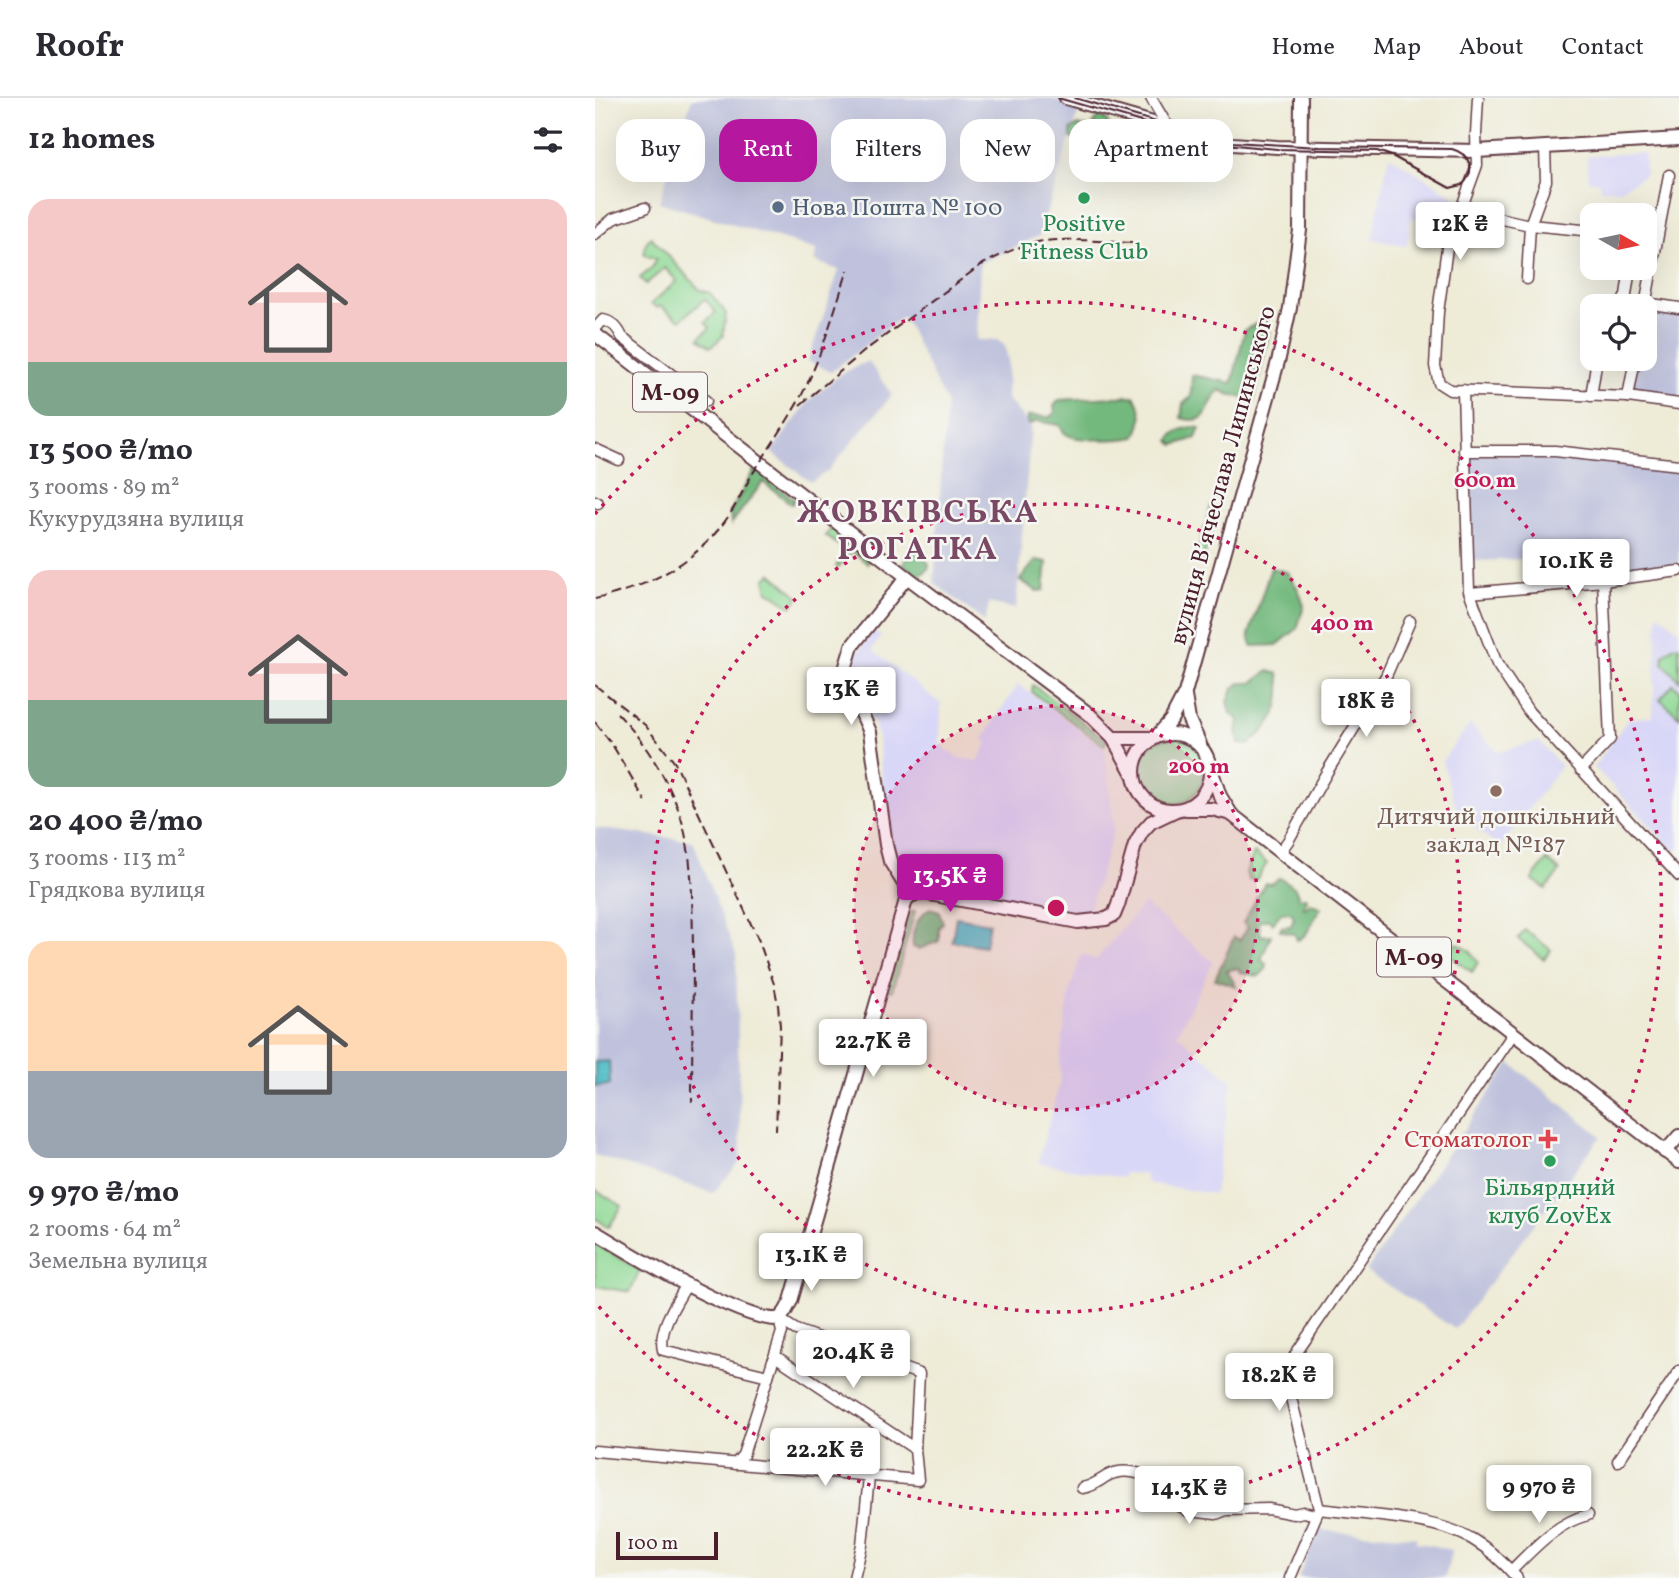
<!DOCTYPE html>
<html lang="en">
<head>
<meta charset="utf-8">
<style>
	body { margin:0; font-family:Vollkorn,serif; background:#f2f2f3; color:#2b2b33; height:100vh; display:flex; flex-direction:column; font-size:26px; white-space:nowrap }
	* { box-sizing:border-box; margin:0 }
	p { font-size:23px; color:#7c7c81 }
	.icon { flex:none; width:38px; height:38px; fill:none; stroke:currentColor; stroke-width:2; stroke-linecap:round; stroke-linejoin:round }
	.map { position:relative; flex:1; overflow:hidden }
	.panel { display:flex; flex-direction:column; background:#fff; width:595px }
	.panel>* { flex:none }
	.hud { position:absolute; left:21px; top:21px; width:665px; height:63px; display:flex; gap:14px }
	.needle { width:46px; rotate:99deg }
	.fabs { position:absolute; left:985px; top:105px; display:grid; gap:14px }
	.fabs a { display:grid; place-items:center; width:77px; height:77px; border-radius:14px; background:#fff; box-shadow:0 7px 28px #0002; font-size:35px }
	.scale { position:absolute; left:21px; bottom:18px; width:102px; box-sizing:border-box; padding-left:7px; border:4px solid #4a1f2b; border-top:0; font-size:19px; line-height:24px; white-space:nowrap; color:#4a1f2b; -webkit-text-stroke:5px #f6f6f2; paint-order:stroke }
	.price { position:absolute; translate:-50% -60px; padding:0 16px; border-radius:7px; background:#fff; color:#222; font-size:23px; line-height:46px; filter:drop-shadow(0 2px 4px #0008) }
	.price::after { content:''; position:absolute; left:50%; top:42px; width:21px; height:16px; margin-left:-10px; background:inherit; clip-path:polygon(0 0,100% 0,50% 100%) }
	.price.on { background:#b5179e; color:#fff }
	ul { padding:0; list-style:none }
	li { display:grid; align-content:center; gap:14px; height:371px; padding:0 28px }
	li span { display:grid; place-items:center; height:217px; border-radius:21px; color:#555 }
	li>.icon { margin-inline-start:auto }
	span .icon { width:126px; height:126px; fill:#fffc; stroke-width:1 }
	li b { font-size:30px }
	h2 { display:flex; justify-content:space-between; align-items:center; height:84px; padding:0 28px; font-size:30px }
	.tag { padding:0 24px; border-radius:21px; background:#fff; box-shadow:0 7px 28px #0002; font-size:24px; line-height:63px }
	.tag.on { background:#b5179e; color:#fff }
	header { display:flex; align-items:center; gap:42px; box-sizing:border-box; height:98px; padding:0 35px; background:#fff; border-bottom:2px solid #e1e1e2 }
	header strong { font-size:33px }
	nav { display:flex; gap:38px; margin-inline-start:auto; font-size:24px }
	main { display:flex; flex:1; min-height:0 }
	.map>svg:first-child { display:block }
	.built { fill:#d9d7f7 }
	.industrial { fill:#c0c2dd }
	.green { fill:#8fd995; stroke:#6c7c60; stroke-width:2 }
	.forest { fill:#73b97e; stroke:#5e6c54; stroke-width:2 }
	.water { fill:#4dbbc4; stroke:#4c6d78; stroke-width:2 }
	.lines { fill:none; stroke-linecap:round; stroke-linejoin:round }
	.minor-casing { stroke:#633e45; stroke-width:13 }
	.major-casing { stroke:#633e45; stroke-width:16 }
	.minor { stroke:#fff; stroke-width:10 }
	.major { stroke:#fff; stroke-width:12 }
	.tram { stroke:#4a1f2b; stroke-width:2 }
	.rail { stroke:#4a1f2b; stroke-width:2; stroke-dasharray:10 5; stroke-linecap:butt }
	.ring { fill:none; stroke:#c2185b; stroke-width:3.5; stroke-dasharray:3.5 7 }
	.leisure-dot { fill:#2e9e5b; stroke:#f6f6f2; stroke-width:2.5 }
	.service-dot { fill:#5c6f8a; stroke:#f6f6f2; stroke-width:2.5 }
	.education-dot { fill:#8d6e63; stroke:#f6f6f2; stroke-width:2.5 }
	.health-dot { fill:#e0444e; stroke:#f6f6f2; stroke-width:2.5 }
	.labels { text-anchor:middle; stroke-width:5; stroke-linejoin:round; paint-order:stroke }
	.shield { fill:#f6f6f2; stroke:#7e6067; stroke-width:2 }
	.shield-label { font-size:23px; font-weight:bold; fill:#4a1f2b }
	.service-label { font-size:24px; fill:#4e5e75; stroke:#f6f6f2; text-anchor:start }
	.leisure-label { font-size:24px; fill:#27864d; stroke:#f6f6f2 }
	.street-label { font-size:24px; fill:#4a1f2b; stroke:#f6f6f2 }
	.education-label { font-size:24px; fill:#785e54; stroke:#f6f6f2 }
	.health-label { font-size:24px; fill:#be3a42; stroke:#f6f6f2; text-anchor:end }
	.district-label { font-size:32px; font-weight:bold; letter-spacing:2px; fill:#7a4965; stroke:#f6f6f2 }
	.centre { fill:#c2185b; stroke:#f6f6f2; stroke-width:3.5 }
	.ring-label { font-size:21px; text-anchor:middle; font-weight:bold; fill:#c2185b; stroke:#f6f6f2; stroke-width:5; stroke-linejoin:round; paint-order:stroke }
</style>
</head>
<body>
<header>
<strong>Roofr</strong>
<nav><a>Home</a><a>Map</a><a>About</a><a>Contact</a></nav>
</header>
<main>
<section class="panel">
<h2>12 homes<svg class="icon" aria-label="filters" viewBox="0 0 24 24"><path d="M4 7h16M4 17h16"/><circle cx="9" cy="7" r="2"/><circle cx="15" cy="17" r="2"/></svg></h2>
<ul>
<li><span style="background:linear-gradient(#f6c9c9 75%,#7fa58c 0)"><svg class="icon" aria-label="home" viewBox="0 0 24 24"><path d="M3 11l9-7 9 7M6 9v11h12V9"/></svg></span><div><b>13 500 ₴/mo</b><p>3 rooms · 89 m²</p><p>Кукурудзяна вулиця</p></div></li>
<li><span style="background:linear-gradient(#f6c9c9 60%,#7fa58c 0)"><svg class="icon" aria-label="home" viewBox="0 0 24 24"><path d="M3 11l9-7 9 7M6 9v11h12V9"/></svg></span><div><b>20 400 ₴/mo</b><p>3 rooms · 113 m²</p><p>Грядкова вулиця</p></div></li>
<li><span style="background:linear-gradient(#ffd9b3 60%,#9aa5b1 0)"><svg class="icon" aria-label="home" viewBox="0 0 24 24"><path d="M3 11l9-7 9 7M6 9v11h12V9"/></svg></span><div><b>9 970 ₴/mo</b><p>2 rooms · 64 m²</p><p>Земельна вулиця</p></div></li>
</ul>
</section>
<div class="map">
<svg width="1084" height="1480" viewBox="0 0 1084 1480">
	<rect width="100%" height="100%" fill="#f6f6f2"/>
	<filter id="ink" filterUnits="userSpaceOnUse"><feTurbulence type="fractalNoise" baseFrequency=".0143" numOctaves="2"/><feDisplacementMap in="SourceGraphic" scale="14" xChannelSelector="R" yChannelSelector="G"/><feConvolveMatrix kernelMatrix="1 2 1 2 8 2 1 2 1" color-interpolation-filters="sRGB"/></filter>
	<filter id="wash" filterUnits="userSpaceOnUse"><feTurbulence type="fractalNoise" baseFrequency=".00686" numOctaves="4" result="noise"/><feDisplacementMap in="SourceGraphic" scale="28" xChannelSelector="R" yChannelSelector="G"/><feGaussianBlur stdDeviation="1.57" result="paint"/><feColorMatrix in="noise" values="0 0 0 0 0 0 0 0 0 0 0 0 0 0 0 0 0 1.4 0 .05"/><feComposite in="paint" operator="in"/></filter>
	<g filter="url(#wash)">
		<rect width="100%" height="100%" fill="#eeebd7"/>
		<g class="built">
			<path d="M1046 55 1050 58V77L1025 92 1006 91 1004 84 993 82 992 58Z"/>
			<path d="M794 58 859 98 860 103 852 126 816 119 812 148 777 141Z"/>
			<path d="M1063 515 1084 532V750L1080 754 999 669 1033 621 1058 618Z"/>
			<path d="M279 533 286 539 277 552 346 606 345 646 363 660 383 663 393 645 388 641 423 586 510 651 519 731 493 815 329 788 305 775 291 720 283 638 280 627 258 588 257 572 260 558Z"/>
			<path d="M875 626 903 654 944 643 966 668 905 749 863 717 847 663Z"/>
			<path d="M549 805 554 810 553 812 558 813 618 864 582 936 637 983 619 1096 557 1086 550 1083 552 1079 547 1076 529 1075 528 1080 443 1065 465 984V961L475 893 486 856 501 862Z"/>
		</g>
		<g class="industrial">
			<path d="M97 0H453L485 9 444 138 385 165 382 242H402L410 248 413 263 412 301 436 328 421 511 394 505 390 524 339 485 351 305 308 218 236 274 213 263 244 172 219 163 222 152 64 104Z"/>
			<path d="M1051 210 1084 214V304L1036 296 1042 261H1050Z"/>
			<path d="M273 263 297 297 233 373 216 384 176 354 215 302 246 276Z"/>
			<path d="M874 356 976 358 1084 370V470L1033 476 1030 457 879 463Z"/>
			<path d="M0 730 98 743 141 856 146 1063 118 1095 0 1057Z"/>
			<path d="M915 965 1006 1038 860 1231 771 1173Z"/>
			<path d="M721 1432 821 1439V1444L857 1452 850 1480H703L719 1443Z"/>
		</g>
		<g class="green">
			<path d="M56 139 105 192 115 195 131 215 128 238 116 249 104 240 115 230 110 224 121 214 110 201 85 222 65 208 62 210 56 206 82 183 70 170 51 186 45 180 57 170 61 161 50 157C48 150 51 143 56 139Z"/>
			<path d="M616 408 623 410 607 464 600 462Z"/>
			<path d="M237 429 275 461 272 465 257 453 243 470 241 468 251 453 231 438Z"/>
			<path d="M176 475 204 499 197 509 173 493 170 481Z"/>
			<path d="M1079 548H1084V582L1068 565 1069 556Z"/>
			<path d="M1078 586 1084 592V618L1065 601Z"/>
			<path d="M438 587 512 643 509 647 437 594Z"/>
			<circle cx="576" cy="673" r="33"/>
			<path d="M659 755 672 765 661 782H654L651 775Z"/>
			<path d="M952 762 965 773 951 791 937 781Z"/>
			<path d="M316 813H320L297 893 292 892Z"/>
			<path d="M930 832 956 852 949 861 923 841Z"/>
			<path d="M862 845 875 853 883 864 877 874 854 857Z"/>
			<path d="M0 1092 27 1108 14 1129 0 1120Z"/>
			<path d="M0 1146 45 1172 35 1194 0 1188Z"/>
		</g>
		<g class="forest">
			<path d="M503 18 511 22 515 29 506 36 505 52 496 57 490 55 488 41 476 40V32L481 28 497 29Z"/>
			<path d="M670 221 675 231 659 302 636 297 625 292C609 307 617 329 586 320L588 306 596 299 597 277 637 285 650 232Z"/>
			<path d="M539 298C549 313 549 324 540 339 526 342 483 344 471 336 468 334 467 330 464 327L442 323 433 327V318L455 319 460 315 459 308 464 302Z"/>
			<path d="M597 329 605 330 601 340 579 347 575 343C578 333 588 331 597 329Z"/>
			<path d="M159 372 170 378 200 402 197 406 168 384 136 426 135 415Z"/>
			<path d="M318 452 330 454V461L334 466 333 471 324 479 308 466Z"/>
			<path d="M441 462 452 464 449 492 442 493 425 482Z"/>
			<path d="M676 470 692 474 703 491 709 508 702 531 682 547 657 548 654 537Z"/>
			<path d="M673 573 684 576C689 610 679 626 653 647L644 646 642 634 644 622 636 616 633 603 638 591 645 585H657Z"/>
			<path d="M685 780 700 790 704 800 710 799 712 802 708 809 711 810 715 805 726 810C718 820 714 839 702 842L700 836 685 832 686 829 696 828 699 819 696 814 686 815 678 825 674 821 664 823 665 835 668 838 676 837 666 862 671 866V871L664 878 647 875 642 870 632 873 641 888 620 881 639 839 645 842 653 829 648 825 670 785 676 786Z"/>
			<path d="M335 810 344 813 348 825 344 829V843L324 851 318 849C316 833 322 819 335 810Z"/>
		</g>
		<g class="water">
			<path d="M361 819 394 825 390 848 357 843Z"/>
			<path d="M14 963 15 987 0 988V964Z"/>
		</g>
	</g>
	<g filter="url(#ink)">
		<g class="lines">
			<g class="minor-casing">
				<g id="minor">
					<path d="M556 0 573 29"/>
					<path d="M883 0 881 36 882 67 852 150 843 214 840 268 844 285 855 292 1033 299 1084 306"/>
					<path d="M867 112 935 127 998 133"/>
					<path d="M0 136 18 121 50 110"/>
					<path d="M932 181 935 127 951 83 950 49"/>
					<path d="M1050 205 1084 210"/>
					<path d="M1026 208 1031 197 1035 170"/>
					<path d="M1050 208 1074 77"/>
					<path d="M0 231 8 222C18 224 23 230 27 239L111 303"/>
					<path d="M868 292 874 493 902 566 934 614 1084 778"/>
					<path d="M996 298 1002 261"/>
					<path d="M1033 299 1040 261"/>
					<path d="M0 351 24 362"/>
					<path d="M869 353H960L1084 367"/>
					<path d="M0 403 3 405"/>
					<path d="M875 495 1008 483 1084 473"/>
					<path d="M986 672 1015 641 1008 483"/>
					<path d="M685 754 693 743 732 674 791 578 815 523"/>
					<path d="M92 1186C82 1204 63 1230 68 1252L173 1278"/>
					<path d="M180 1258 320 1351"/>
					<path d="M0 1353 323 1382 320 1351 324 1276 201 1232 184 1221"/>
					<path d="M1023 1363 1084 1273"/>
					<path d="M140 1366 148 1357 187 1234 184 1221"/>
					<path d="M487 1390C498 1388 502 1384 512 1378 530 1368 551 1376 567 1385L571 1396 577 1403 593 1413 621 1416 631 1412 673 1411 699 1416 708 1414 721 1417"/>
					<path d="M724 1411C768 1417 839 1419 877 1441 894 1451 910 1466 922 1480"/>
					<path d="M916 1473C937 1452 962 1424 993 1417"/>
					<path d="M259 1480 267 1447 274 1379"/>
					<path d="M695 1480 724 1411 696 1300 700 1257 918 936"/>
				</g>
			</g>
			<g class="major-casing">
				<g id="major">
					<path d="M471 0 610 40 637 46 682 49 882 53 1084 41"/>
					<path d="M0 236 312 479 494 616 518 640 538 676"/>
					<path d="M312 479 257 548 251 568 252 582 275 634 291 747 295 763 316 797"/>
					<path d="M590 598 594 622 605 646"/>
					<circle cx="577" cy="674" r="38"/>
					<path d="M562 638 576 622 590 595 684 260 695 210 705 132 706 0"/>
					<path d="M518 640H558"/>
					<path d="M613 662 625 698 636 716 1084 1064"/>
					<path d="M591 711H617L636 716"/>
					<path d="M1070 1054 1084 1038"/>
					<path d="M0 1134C36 1156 147 1224 184 1221L190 1214 196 1203 311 802 316 797 329 795 483 824 511 821 519 817 523 807 540 747 547 734 556 724 581 712"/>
				</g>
			</g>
			<use href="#minor" class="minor"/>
			<use href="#major" class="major"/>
			<path class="tram" d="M463 0 619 45 682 51 782 53 797 58 855 90 867 87C882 73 875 56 857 51L725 49 637 44 598 35 480 0"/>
			<g class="rail">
				<path d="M205 307 272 251 386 167C404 158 423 148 443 144 473 139 507 144 537 145"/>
				<path d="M0 501C53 489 101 465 133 419 144 403 151 385 162 369 180 341 200 313 214 282 230 247 240 209 253 172"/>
				<path d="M0 587 50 627 80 665 164 843 179 886 183 907 185 928 181 1032"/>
				<path d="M22 615C48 642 68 673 82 708 99 753 97 803 98 850 98 901 97 953 97 1004"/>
				<path d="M0 624 18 648 51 704"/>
			</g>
		</g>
	</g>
	<circle cx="461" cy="810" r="202" fill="#c2185b" fill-opacity=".12"/>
	<g class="ring">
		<circle cx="461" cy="810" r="202"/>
		<circle cx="461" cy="810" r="404"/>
		<path d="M0 416A606 606 0 1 1 0 1204"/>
	</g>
	<g class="leisure-dot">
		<circle cx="489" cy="100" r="7"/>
		<circle cx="955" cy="1063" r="7"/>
	</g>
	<circle class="service-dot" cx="183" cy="109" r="7"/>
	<circle class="education-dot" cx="901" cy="693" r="7"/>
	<path class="health-dot" d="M949.5 1030.5h7v7h7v7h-7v7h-7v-7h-7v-7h7z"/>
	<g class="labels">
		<g class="shield">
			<rect x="38" y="274.5" width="74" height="39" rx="5"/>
			<rect x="782" y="839.5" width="74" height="39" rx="5"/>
		</g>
		<g class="shield-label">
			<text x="75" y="302">М-09</text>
			<text x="819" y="867">М-09</text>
		</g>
		<g class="service-label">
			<text x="197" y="117">Нова Пошта № 100</text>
		</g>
		<g class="leisure-label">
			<text x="489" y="133">Positive<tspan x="489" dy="28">Fitness Club</tspan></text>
			<text x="955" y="1097">Більярдний<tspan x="955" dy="28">клуб ZovEx</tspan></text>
		</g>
		<g class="street-label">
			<text transform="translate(627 377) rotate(-75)" y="8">вулиця Вʼячеслава Липинського</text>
		</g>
		<g class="education-label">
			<text x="901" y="726">Дитячий дошкільний<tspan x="901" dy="28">заклад №187</tspan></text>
		</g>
		<g class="health-label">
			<text x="937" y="1049">Стоматолог</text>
		</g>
		<g class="district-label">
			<text x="323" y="424">ЖОВКІВСЬКА<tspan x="323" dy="37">РОГАТКА</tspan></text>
		</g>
	</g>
	<circle cx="461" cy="810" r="10" class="centre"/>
	<g class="ring-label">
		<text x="890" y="389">600 m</text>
		<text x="747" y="532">400 m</text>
		<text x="604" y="675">200 m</text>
	</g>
</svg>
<div class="fabs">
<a><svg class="needle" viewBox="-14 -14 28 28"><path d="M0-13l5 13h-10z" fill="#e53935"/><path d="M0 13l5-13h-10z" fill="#7c7c81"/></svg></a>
<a><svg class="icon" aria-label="locate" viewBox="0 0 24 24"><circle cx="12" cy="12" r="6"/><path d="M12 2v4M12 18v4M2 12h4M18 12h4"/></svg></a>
</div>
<div class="scale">100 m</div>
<b class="price" style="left:865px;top:164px">12K ₴</b>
<b class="price" style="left:981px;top:501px">10.1K ₴</b>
<b class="price" style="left:256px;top:629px">13K ₴</b>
<b class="price" style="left:771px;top:641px">18K ₴</b>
<b class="price on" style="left:355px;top:816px">13.5K ₴</b>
<b class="price" style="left:278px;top:981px">22.7K ₴</b>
<b class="price" style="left:216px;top:1195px">13.1K ₴</b>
<b class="price" style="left:258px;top:1292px">20.4K ₴</b>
<b class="price" style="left:684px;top:1315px">18.2K ₴</b>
<b class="price" style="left:230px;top:1390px">22.2K ₴</b>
<b class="price" style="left:944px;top:1427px">9 970 ₴</b>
<b class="price" style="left:594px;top:1428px">14.3K ₴</b>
<div class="hud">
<a class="tag">Buy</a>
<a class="tag on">Rent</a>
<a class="tag">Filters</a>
<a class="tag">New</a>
<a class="tag">Apartment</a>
</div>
</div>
</main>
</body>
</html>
